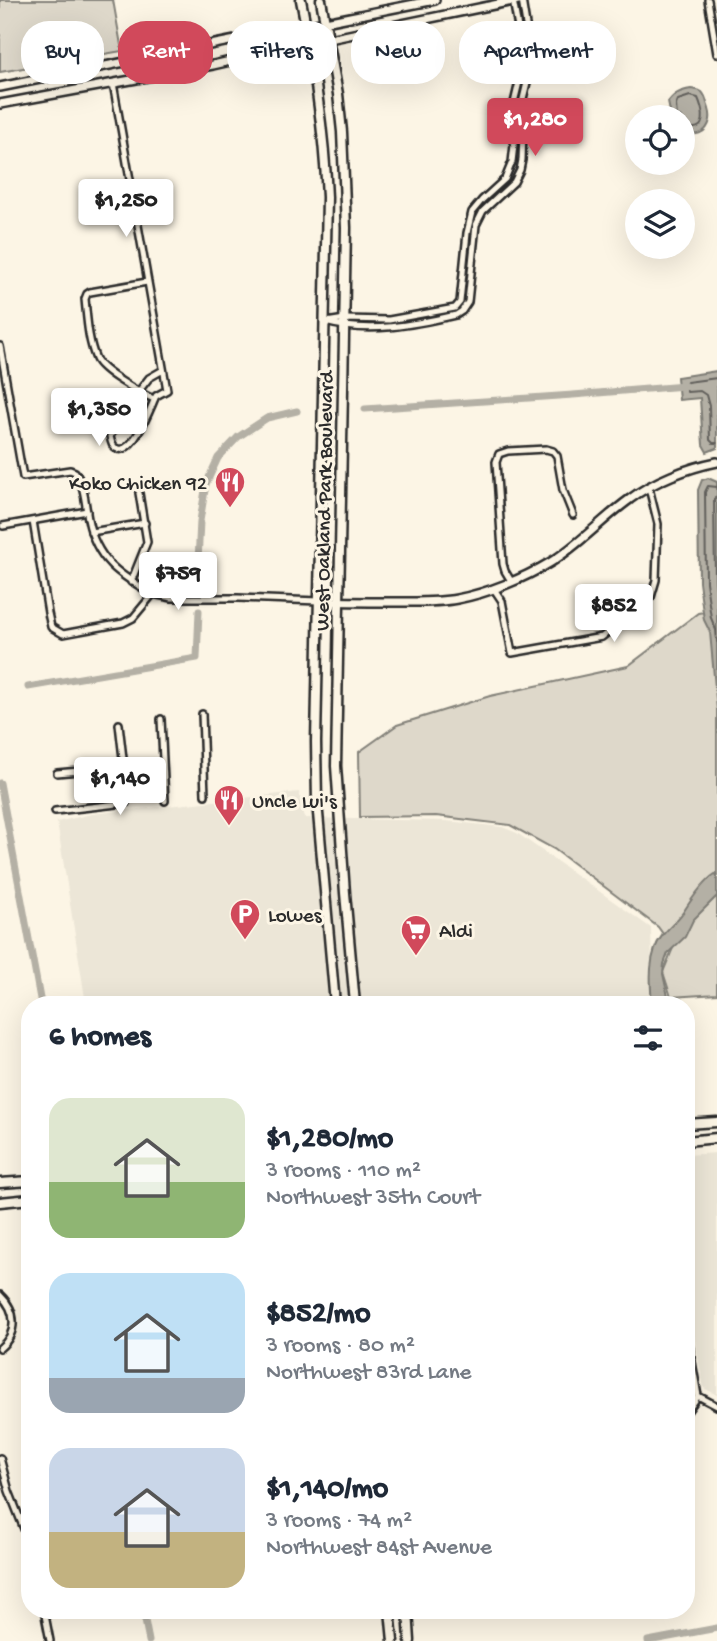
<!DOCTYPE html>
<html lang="en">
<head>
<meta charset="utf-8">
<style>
	body { margin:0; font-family:"Gochi Hand",sans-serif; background:#f2f2f3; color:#1f2937; height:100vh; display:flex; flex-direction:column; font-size:26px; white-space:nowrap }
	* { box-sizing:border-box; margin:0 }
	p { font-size:23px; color:#747a83 }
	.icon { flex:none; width:38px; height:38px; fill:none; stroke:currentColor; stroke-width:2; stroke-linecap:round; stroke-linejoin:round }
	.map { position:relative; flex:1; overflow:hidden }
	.side { position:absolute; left:21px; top:996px; width:674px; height:623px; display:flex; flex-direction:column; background:#fff; border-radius:28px; box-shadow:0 7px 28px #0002 }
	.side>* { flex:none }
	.guide { position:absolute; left:21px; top:21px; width:676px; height:63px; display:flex; gap:14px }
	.buttons { position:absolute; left:625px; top:105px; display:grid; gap:14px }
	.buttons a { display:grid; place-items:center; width:70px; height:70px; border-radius:50%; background:#fff; box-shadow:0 7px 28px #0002; font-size:35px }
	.price { position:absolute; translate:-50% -60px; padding:0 16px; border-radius:7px; background:#fff; color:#222; font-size:23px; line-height:46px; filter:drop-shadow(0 2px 4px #0008) }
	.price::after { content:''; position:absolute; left:50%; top:42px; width:21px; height:16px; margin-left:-10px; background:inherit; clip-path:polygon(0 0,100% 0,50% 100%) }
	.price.on { background:#d1495b; color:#fff }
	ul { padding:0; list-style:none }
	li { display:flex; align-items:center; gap:21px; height:175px; padding:0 28px }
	li span { display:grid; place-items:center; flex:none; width:196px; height:140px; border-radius:21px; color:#555 }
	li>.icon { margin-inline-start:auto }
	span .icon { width:84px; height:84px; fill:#fffc; stroke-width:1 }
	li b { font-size:30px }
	h2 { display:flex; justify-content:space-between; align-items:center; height:84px; padding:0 28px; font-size:30px }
	.chip { padding:0 24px; border-radius:28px; background:#fff; box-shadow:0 7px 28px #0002; font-size:24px; line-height:63px }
	.chip.on { background:#d1495b; color:#fff }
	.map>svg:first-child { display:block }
	.built { fill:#ece6d7 }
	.green { fill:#ded8ca; stroke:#84827a; stroke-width:2 }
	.water { fill:#b4b0a5; stroke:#7d7b74; stroke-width:2 }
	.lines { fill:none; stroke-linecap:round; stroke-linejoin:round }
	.shore { stroke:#62605c; stroke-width:2 }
	.canal { stroke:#b4b0a5; stroke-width:7 }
	.street-casing { stroke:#2b2b2b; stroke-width:10 }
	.secondary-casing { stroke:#2b2b2b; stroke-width:12 }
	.primary-casing { stroke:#2b2b2b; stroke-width:13 }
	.street { stroke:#fcf5e5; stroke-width:5 }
	.secondary { stroke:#fcf5e5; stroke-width:7 }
	.primary { stroke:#fcf5e5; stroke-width:8 }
	.labels { text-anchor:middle; stroke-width:6; stroke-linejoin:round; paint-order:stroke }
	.poi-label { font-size:21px; fill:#2b2b2b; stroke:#fcf5e5; text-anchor:start }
	.street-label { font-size:21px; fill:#2b2b2b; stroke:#fcf5e5 }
</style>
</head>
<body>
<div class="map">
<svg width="717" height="1641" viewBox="0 0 717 1641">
	<rect width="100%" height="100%" fill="#fcf5e5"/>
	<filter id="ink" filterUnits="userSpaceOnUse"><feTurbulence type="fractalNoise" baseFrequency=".0143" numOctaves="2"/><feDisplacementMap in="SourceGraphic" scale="14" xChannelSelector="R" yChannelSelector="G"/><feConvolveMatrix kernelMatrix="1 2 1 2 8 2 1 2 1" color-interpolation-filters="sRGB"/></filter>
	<g filter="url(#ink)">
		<g class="built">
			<path d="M299 792 305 818 446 821 502 827 517 833 651 928 653 1004H86L57 822 92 814Z"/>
			<path d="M717 1153V1395L704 1388 686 1297V1155Z"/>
		</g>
		<g class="green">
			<path d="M0 0H113L122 51 0 72Z"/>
			<path d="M717 610V994L671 997 663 972 673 948 658 927 554 849 510 825 436 816 360 817 359 752 397 725 490 696 628 666 698 613Z"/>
		</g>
		<g class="water">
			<path d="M691 89C695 90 698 89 702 92 705 95 706 99 707 103 709 108 711 115 710 120 707 134 694 138 683 131L682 117H671L668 102C675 93 680 91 691 89Z"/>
			<path d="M717 371V448L707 452 703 445 700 398 679 400 677 377Z"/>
			<path d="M708 478 717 482V710L710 632 704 620 699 582 698 490 702 480Z"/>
			<path d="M715 874 717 875V896L693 920 685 937 668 953 664 964 663 974 669 1001 668 1004H652C650 983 648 953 662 936 669 927 678 920 684 911 691 900 704 881 715 874Z"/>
		</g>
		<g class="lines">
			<g class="shore">
				<path d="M677 117 676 105 678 100 690 96 698 98C701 105 709 127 694 128 690 129 686 126 682 126"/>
				<path d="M717 378 687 382 685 386 687 392 700 391 706 395 709 406 710 440 713 443H717"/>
				<path d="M717 487 708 486 705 492 706 582 711 618 716 630 717 642"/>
				<path d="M717 496 714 499 715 581 717 597"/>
			</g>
			<g class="canal">
				<path d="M365 409 573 395 685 386"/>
				<path d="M197 582 200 521 206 484 218 458 238 437 267 418 297 411"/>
				<path d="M28 687 197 658 199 611"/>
				<path d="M0 783 41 1004"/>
				<path d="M143 1610 149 1641"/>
				<path d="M648 1641 717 1628"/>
			</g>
			<g class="street-casing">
				<g id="street">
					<path d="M708 0 717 54"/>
					<path d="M113 83 167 390 156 396C151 406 134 454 118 449 112 448 111 441 110 436L131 406 142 387 149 378 163 370"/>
					<path d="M147 282 90 292 87 294 85 299C87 318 88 341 96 359 101 371 141 394 154 399"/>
					<path d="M325 322C369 334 413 325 456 315L462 311 468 302 476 225 483 211 514 182 520 170 522 160 523 133 522 103 532 62 522 0"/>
					<path d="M326 322 345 319 389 320 455 308 460 302 467 233 472 212 482 200 505 179 512 162 515 136 514 103 524 61 513 0"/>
					<path d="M0 346 23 477 70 470 75 472C85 486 85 503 88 519 96 560 119 575 153 594"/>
					<path d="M33 521 48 613 51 627 63 634 123 623 133 618 153 594 172 598H238L319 601"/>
					<path d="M3 526 87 511"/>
					<path d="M91 532 145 523"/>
					<path d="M511 581 505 571 503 564 496 462 499 454 508 451 546 449 553 451 557 456 563 490 573 515"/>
					<path d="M131 582 147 542 139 493"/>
					<path d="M494 589 502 601 512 653 602 637 651 597 656 580 658 524 649 488"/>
					<path d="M202 714 205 795"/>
					<path d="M161 719 165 801"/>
					<path d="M57 773 124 767 119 724"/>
					<path d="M55 811 126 803 124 767"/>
					<path d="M0 1295C17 1311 18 1333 0 1348"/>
					<path d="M686 1327 698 1396 686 1413"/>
					<path d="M698 1396 717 1406"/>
					<path d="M0 1458 9 1491 30 1544"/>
					<path d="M44 1610 50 1641"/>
				</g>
			</g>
			<g class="secondary-casing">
				<g id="secondary">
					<path d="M0 87 435 0"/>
					<path d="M0 104 213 65 310 43 518 0"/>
					<path d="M319 601C344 602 369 602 393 602 414 602 436 603 457 599 488 593 523 579 551 562 579 545 602 519 630 499 654 481 687 468 717 462"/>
				</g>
			</g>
			<g class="primary-casing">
				<g id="primary">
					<path d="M301 0C314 67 324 129 327 197L316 742 317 802 335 1004"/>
					<path d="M321 0 338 94 342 132 346 228 336 766 345 893 355 1004"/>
					<path d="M686 1124 717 1122"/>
					<path d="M686 1141 717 1138"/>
					<path d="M0 1183 30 1181"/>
					<path d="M0 1202 30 1199"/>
					<path d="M390 1610 393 1641"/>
					<path d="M408 1610 410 1641"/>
				</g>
			</g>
			<use href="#street" class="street"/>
			<use href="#secondary" class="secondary"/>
			<use href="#primary" class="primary"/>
		</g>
	</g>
	<defs>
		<g id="restaurant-pin" transform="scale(1.575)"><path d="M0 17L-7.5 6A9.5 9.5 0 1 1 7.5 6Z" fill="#d1495b" stroke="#fcf5e5"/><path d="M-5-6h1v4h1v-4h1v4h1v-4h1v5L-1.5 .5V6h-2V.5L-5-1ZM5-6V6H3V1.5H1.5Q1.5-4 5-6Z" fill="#fff"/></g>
		<g id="parking-pin" transform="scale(1.575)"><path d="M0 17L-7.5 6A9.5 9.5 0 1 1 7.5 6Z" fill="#d1495b" stroke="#fcf5e5"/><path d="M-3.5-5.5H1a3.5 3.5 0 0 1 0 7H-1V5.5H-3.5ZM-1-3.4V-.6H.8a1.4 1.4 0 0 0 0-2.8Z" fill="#fff"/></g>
		<g id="supermarket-pin" transform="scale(1.575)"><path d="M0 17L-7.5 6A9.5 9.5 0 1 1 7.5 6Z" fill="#d1495b" stroke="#fcf5e5"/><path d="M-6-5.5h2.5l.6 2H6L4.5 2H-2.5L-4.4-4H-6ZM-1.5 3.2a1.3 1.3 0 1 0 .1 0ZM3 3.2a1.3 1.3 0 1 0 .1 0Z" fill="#fff"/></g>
	</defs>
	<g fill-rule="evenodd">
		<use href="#restaurant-pin" x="230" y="482"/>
		<use href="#restaurant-pin" x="229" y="800"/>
		<use href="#parking-pin" x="245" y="914"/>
		<use href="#supermarket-pin" x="416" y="930"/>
	</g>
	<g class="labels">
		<g class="poi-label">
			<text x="207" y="489" text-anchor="end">Koko Chicken 92</text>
			<text x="252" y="807">Uncle Lui's</text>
			<text x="268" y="921">Lowes</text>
			<text x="439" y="937">Aldi</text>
		</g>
		<g class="street-label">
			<text transform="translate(323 501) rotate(-89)" y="7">West Oakland Park Boulevard</text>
		</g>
	</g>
</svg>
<div class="buttons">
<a><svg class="icon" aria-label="locate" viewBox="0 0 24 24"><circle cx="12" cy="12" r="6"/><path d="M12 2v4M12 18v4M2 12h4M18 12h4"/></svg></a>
<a><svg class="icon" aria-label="layers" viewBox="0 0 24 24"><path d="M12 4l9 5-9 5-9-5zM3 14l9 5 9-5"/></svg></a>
</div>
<b class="price on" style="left:535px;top:158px">$1,280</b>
<b class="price" style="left:126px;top:239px">$1,250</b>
<b class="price" style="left:99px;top:448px">$1,350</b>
<b class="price" style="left:178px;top:612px">$759</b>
<b class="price" style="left:614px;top:644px">$852</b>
<b class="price" style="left:120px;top:817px">$1,140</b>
<div class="guide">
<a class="chip">Buy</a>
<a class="chip on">Rent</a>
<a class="chip">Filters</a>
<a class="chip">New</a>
<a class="chip">Apartment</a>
</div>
<section class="side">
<h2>6 homes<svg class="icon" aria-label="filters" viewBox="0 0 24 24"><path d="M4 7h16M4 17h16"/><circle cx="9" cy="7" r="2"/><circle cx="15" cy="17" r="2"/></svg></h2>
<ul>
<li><span style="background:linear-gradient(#dfe7d0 60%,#8fb573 0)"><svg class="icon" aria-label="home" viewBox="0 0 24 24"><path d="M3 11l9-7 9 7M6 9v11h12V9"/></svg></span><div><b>$1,280/mo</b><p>3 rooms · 110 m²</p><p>Northwest 35th Court</p></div></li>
<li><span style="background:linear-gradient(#bfe0f5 75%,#9aa5b1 0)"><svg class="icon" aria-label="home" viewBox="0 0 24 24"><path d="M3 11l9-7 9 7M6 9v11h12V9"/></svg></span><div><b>$852/mo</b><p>3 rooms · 80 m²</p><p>Northwest 83rd Lane</p></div></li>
<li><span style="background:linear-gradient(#c9d6e8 60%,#c2b280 0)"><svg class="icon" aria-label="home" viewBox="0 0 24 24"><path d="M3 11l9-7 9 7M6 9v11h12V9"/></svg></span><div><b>$1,140/mo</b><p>3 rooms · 74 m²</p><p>Northwest 84st Avenue</p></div></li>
</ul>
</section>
</div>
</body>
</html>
